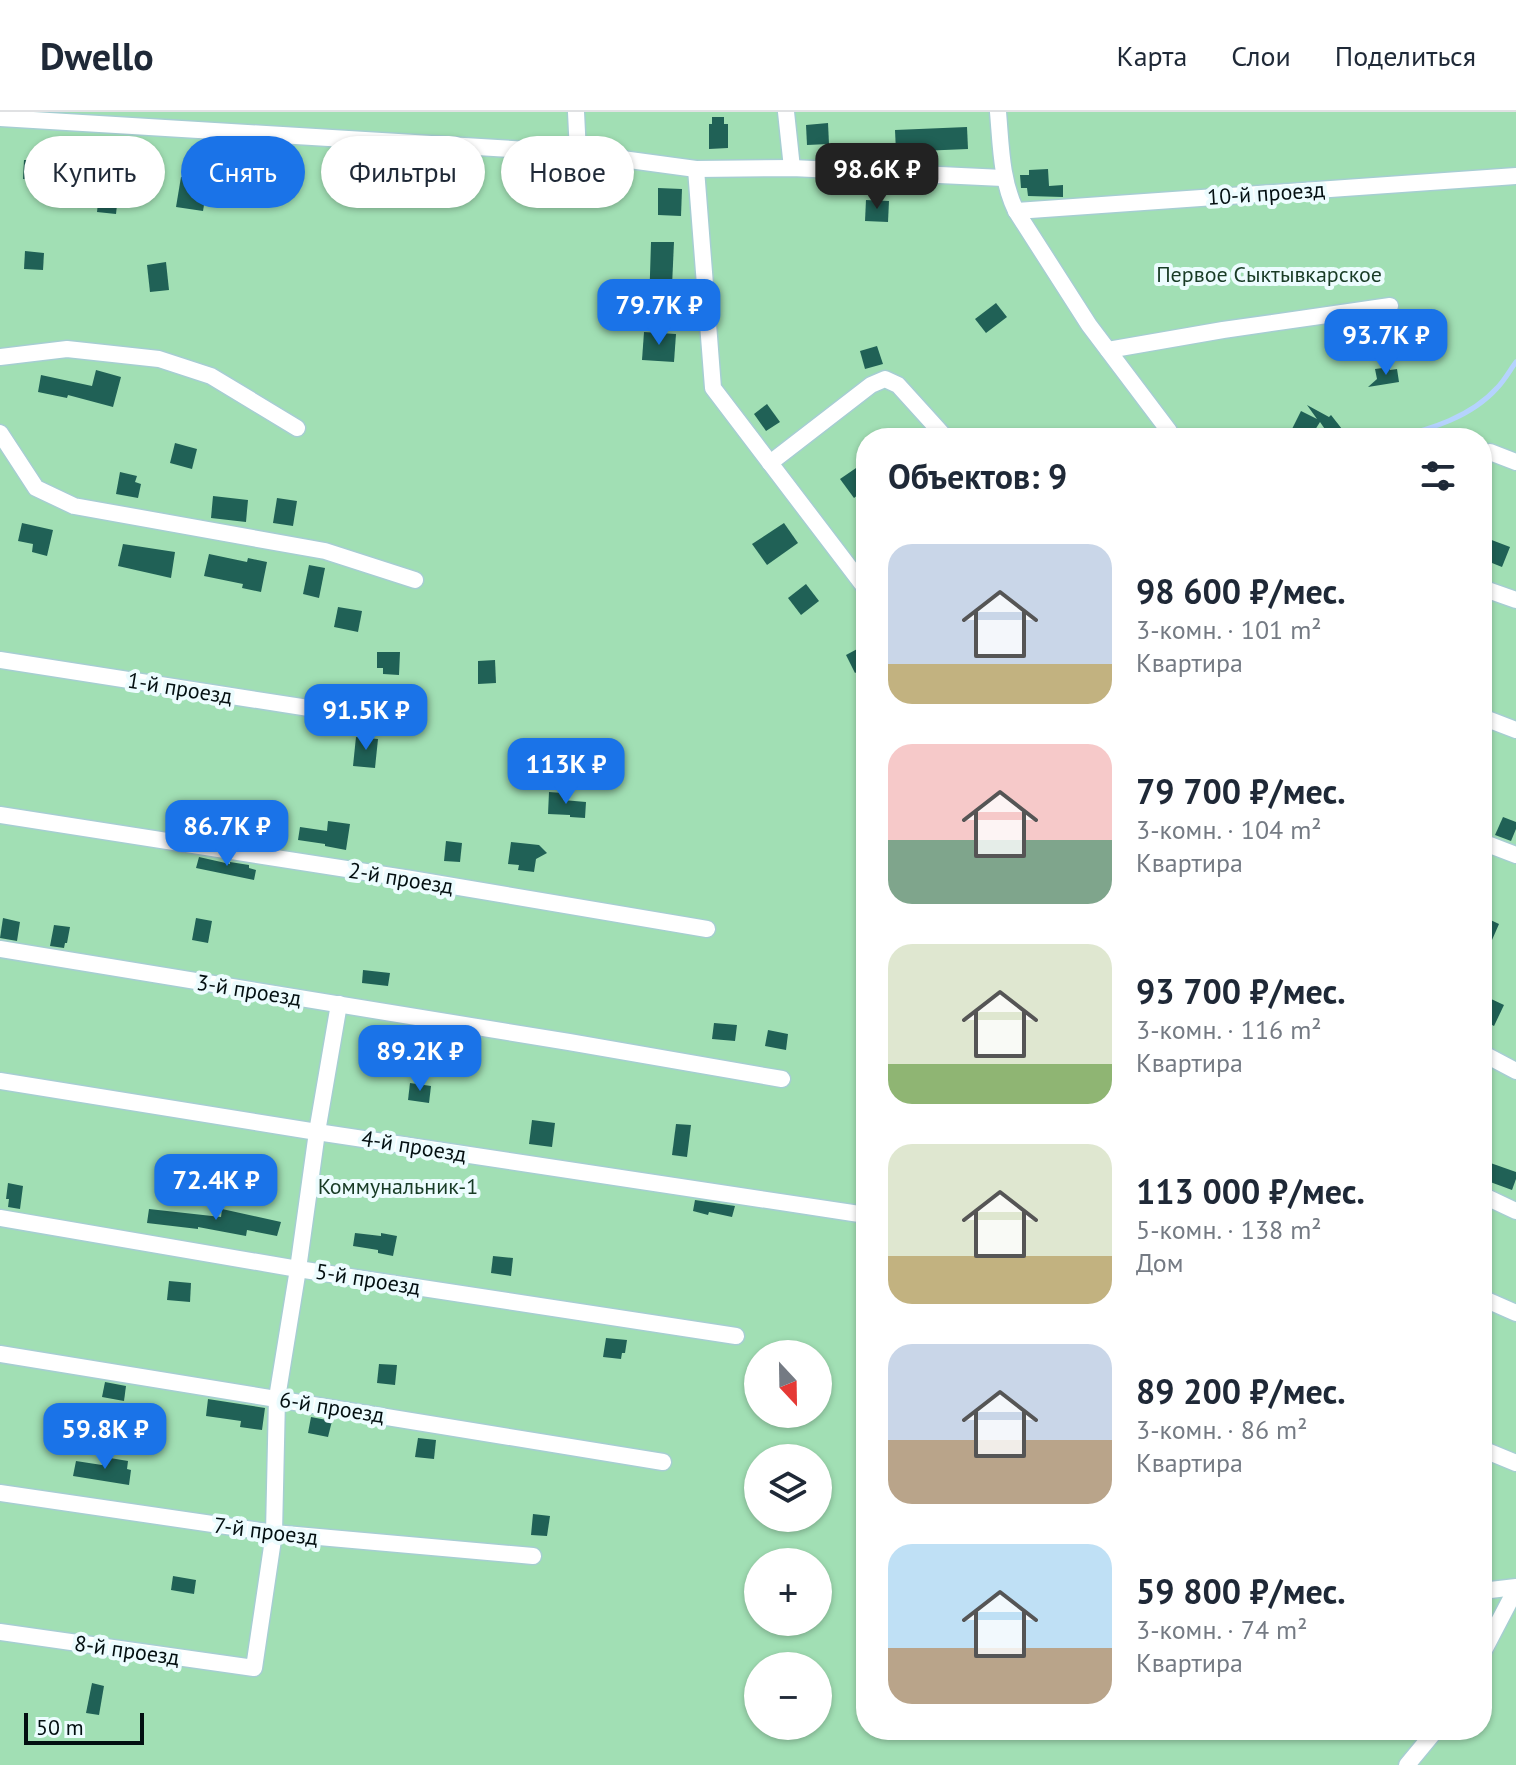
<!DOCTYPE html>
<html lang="ru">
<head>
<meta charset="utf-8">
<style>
	body { margin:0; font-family:"PT Sans",sans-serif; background:#f6f6f7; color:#1f2937; height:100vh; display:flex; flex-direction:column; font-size:30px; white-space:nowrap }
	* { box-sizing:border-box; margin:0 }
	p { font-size:26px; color:#747a83 }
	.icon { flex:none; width:44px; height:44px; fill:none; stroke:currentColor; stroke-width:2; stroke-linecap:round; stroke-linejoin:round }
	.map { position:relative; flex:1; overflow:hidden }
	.panel { position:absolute; left:856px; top:316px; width:636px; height:1312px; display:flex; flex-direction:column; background:#fff; border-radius:32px; box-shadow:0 2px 6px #0004 }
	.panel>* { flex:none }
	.hud { position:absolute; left:24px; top:24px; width:712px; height:72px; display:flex; gap:16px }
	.needle { width:52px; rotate:158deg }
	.buttons { position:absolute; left:744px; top:1228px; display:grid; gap:16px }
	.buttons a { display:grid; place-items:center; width:88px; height:88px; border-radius:50%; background:#fff; box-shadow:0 2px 6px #0004; font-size:40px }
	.scale { position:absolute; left:24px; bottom:20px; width:120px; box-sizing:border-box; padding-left:8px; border:4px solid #030f11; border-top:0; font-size:22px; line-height:28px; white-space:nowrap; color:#030f11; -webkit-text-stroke:6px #ecfcfe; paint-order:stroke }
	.price { position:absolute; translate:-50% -68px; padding:0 18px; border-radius:16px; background:#1a73e8; color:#fff; font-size:26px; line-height:52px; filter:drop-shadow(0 2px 4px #0008) }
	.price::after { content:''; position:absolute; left:50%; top:48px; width:24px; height:18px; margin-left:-12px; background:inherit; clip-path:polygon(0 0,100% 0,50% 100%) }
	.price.on { background:#222; color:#fff }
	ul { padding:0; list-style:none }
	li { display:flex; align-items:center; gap:24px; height:200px; padding:0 32px }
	li span { display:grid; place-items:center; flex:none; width:224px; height:160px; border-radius:24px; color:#555 }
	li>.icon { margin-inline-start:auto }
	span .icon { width:96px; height:96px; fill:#fffc; stroke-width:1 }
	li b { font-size:34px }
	h2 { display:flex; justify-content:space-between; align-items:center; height:96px; padding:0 32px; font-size:34px }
	.tag { padding:0 28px; border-radius:36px; background:#fff; box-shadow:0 2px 6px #0004; font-size:28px; line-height:72px }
	.tag.on { background:#1a73e8; color:#fff }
	header { display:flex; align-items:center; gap:48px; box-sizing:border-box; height:112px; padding:0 40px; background:#fff; border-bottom:2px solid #e0e1e3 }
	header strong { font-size:38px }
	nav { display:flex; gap:44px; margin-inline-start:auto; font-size:28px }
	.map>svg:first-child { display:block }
	.green { fill:#a1dfb4; fill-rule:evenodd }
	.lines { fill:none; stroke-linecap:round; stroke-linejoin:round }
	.stream { stroke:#b5d3fe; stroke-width:5 }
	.building { fill:#206156 }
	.minor-casing { stroke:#a6ced2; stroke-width:19 }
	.minor { stroke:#fff; stroke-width:16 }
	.labels { text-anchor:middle; stroke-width:8; stroke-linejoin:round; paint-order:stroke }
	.street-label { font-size:22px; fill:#030f11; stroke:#ecfcfe }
	.park-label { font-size:22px; fill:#183b25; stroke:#ecfcfe }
</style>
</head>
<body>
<header>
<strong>Dwello</strong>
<nav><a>Карта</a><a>Слои</a><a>Поделиться</a></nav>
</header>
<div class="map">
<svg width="1516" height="1653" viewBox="0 0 1516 1653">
	<rect width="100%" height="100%" fill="#ecfcfe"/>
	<path class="green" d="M0 0H1516V1653H0ZM866 326H1482V1618H866ZM758 1242H818V1302H758ZM758 1346H818V1406H758ZM758 1450H818V1510H758ZM758 1554H818V1614H758Z"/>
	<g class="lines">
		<path class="stream" d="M1394 326C1431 317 1471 305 1497 276 1504 269 1510 258 1516 250"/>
	</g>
	<g class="building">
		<path d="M712 5H724V12H728V36L709 37V12H712Z"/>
		<path d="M828 11 829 32 807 33 806 13Z"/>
		<path d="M967 15 968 37 896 40 895 18Z"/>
		<path d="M24 48 54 49 53 69 23 67Z"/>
		<path d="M1048 57 1049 74 1063 73V85L1028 84 1027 76H1021L1020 63H1029V58Z"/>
		<path d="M181 65 208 69 203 99 176 95Z"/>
		<path d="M658 76 682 77 681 104 658 103Z"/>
		<path d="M99 82 118 84 116 102 97 100Z"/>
		<path d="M866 88 889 89 888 110 865 109Z"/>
		<path d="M651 130H674L671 196H649Z"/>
		<path d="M25 139 44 141 43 158 24 157Z"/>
		<path d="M166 150 169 178 150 180 147 153Z"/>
		<path d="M996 191 1007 205 986 221 975 207Z"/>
		<path d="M644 220 676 222 674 250 642 248Z"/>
		<path d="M877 234 883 252 865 257 860 239Z"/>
		<path d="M1390 255V258L1397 257 1399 270 1368 275 1377 267 1375 257Z"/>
		<path d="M96 258 121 265 113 295 68 283 67 286 38 280 41 263 92 274Z"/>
		<path d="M767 292 780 310 766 319 754 302Z"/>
		<path d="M1307 293 1329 305 1331 303 1342 317 1331 326 1320 310 1310 326 1292 317 1301 299 1317 307Z"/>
		<path d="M175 331 197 337 192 357 170 351Z"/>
		<path d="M859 354 866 363V377L854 386 840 367Z"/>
		<path d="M120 360 137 364 135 370 141 372 138 386 116 382Z"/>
		<path d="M213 384 248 388 246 410 211 406Z"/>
		<path d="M277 386 297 389 293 414 273 411Z"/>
		<path d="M22 411 53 418 47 444 32 440 33 432 18 429Z"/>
		<path d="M784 411 798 431 767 453 752 432Z"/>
		<path d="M1489 427 1510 435 1502 455 1482 447Z"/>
		<path d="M123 432 175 440 171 466 118 454Z"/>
		<path d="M209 442 247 450 248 446 267 450 261 480 242 476 243 472 204 464Z"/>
		<path d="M309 453 325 456 319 486 303 482Z"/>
		<path d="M806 472 819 489 801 503 788 486Z"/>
		<path d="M338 495 362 499 358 520 334 515Z"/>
		<path d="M861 535 866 544V555L855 561 846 543Z"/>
		<path d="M377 540H400L399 563 383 562V556H377Z"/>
		<path d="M495 548 496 571 478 572V549Z"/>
		<path d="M356 625 378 627 375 656 353 654Z"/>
		<path d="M549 680 563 681V688L586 690 585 706 570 705V703L548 702Z"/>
		<path d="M1503 705 1516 710V717L1511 729 1495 723Z"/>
		<path d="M328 709 350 712 346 738 325 734V732L298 728 300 715 327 719Z"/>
		<path d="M446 729 462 731 460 750 444 749Z"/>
		<path d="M511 730 539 733 547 741 536 747 534 760 518 758 519 753 508 752Z"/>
		<path d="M199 745 230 752V750L249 753V756L256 758 254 768 196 756Z"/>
		<path d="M1482 804 1499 812 1482 851Z"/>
		<path d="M3 806 20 810 17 829 0 826Z"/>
		<path d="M196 806 212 809 208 831 192 828Z"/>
		<path d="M54 813 70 815 67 831H65L64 836 50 834Z"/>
		<path d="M363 858 390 861 388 874 362 871Z"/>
		<path d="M1489 886 1504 893 1494 914 1482 908V901Z"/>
		<path d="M714 911 737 913 735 929 712 927Z"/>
		<path d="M768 918 788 922 786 938 765 934Z"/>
		<path d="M410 971 431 974 429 991 408 988Z"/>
		<path d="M532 1008 555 1011 552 1035 529 1032Z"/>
		<path d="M676 1012 691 1013 687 1045 672 1043Z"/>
		<path d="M1482 1048 1516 1060V1067L1512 1078 1482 1067Z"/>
		<path d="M8 1071 23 1074 20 1097 8 1095 9 1087H6Z"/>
		<path d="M695 1088 735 1094 732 1105 709 1100 708 1103 693 1099Z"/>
		<path d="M149 1097 221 1105 222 1097 281 1110 277 1124 247 1118 246 1124 198 1115V1117L147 1111Z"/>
		<path d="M355 1121 381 1124V1121L397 1124 393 1144 378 1141V1138L353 1134Z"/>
		<path d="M493 1144 513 1146 511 1164 491 1161Z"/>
		<path d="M169 1169 191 1171 190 1190 167 1188Z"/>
		<path d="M606 1226 627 1228 625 1241H622L621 1247 603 1245Z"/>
		<path d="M379 1252 397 1253 395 1273 377 1271Z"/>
		<path d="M105 1270 126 1274 124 1289 102 1285Z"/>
		<path d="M208 1287 265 1296 262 1318 240 1315 241 1309 206 1304Z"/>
		<path d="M311 1305 332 1309 328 1325 308 1321Z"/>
		<path d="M418 1326 436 1328 434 1347 415 1345Z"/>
		<path d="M104 1345 128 1349 127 1357 131 1358 129 1373 73 1364 76 1349 102 1353Z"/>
		<path d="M533 1402 550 1404 547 1424 531 1423Z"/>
		<path d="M173 1464 196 1468 194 1482 171 1478Z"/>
		<path d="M92 1571 104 1574 99 1603 86 1601Z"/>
	</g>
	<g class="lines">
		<g class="minor-casing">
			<g id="minor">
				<path d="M576 0 578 41"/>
				<path d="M786 0 792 56"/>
				<path d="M998 0C1001 34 1001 68 1016 99L1089 213 1169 319"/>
				<path d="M0 6 578 41 696 57 792 56 1003 66"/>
				<path d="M696 57 713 276 866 477"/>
				<path d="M1016 99 1516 64"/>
				<path d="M1108 238 1223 218 1390 194"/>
				<path d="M0 245 67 237 159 247 211 264 297 316"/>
				<path d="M0 321 36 376 74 394 325 439 415 468"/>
				<path d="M1490 340 1516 350"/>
				<path d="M770 351 871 273 885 267 898 273 946 326"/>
				<path d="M1482 476 1516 488"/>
				<path d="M0 548 360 604"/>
				<path d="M1482 605 1516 618"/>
				<path d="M0 703 411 767 707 817"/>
				<path d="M1482 730 1516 743"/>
				<path d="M0 837 569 930 782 967"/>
				<path d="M1482 941 1516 959"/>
				<path d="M0 969 317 1020 866 1103"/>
				<path d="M1482 1083 1516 1099"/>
				<path d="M0 1106 298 1157 736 1224"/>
				<path d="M1482 1186 1516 1201"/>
				<path d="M0 1242 663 1350"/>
				<path d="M1482 1337 1516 1351"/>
				<path d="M0 1381 274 1421 533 1444"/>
				<path d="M1482 1479 1516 1475"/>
				<path d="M0 1520 254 1556 274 1421 277 1286 298 1157 317 1020 339 892"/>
				<path d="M1482 1542 1516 1477"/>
				<path d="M1407 1653 1436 1618"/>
			</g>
		</g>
		<use href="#minor" class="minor"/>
	</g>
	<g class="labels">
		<g class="street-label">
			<text transform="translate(1266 81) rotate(-4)" y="8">10-й проезд</text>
			<text transform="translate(180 576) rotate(9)" y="8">1-й проезд</text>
			<text transform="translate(401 766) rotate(9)" y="8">2-й проезд</text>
			<text transform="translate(249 878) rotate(9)" y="8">3-й проезд</text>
			<text transform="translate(414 1034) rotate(9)" y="8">4-й проезд</text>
			<text transform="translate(368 1167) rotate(9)" y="8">5-й проезд</text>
			<text transform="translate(332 1295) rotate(9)" y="8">6-й проезд</text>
			<text transform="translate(266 1419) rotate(7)" y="8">7-й проезд</text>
			<text transform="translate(127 1538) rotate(8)" y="8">8-й проезд</text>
		</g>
		<g class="park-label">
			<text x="1269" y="170">Первое Сыктывкарское</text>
			<text x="398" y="1082">Коммунальник-1</text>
		</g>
	</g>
</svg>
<div class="buttons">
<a><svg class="needle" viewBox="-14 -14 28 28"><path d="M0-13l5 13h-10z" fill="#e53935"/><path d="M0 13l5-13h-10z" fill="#747a83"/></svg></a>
<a><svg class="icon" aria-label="layers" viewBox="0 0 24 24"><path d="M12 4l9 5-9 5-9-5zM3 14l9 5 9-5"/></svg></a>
<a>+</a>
<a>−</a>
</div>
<div class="scale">50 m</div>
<b class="price on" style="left:877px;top:99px">98.6K ₽</b>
<b class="price" style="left:659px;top:235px">79.7K ₽</b>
<b class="price" style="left:1386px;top:265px">93.7K ₽</b>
<b class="price" style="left:366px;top:640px">91.5K ₽</b>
<b class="price" style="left:566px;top:694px">113K ₽</b>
<b class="price" style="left:227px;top:756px">86.7K ₽</b>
<b class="price" style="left:420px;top:981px">89.2K ₽</b>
<b class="price" style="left:216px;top:1110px">72.4K ₽</b>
<b class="price" style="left:105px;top:1359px">59.8K ₽</b>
<div class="hud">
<a class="tag">Купить</a>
<a class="tag on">Снять</a>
<a class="tag">Фильтры</a>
<a class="tag">Новое</a>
</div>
<section class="panel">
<h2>Объектов: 9<svg class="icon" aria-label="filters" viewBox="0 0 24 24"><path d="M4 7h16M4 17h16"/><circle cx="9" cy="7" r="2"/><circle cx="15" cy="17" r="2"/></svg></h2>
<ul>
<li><span style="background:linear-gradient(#c9d6e8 75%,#c2b280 0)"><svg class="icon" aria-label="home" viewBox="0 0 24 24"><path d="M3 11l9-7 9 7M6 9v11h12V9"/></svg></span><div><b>98 600 ₽/мес.</b><p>3-комн. · 101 m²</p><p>Квартира</p></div></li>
<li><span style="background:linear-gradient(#f6c9c9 60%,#7fa58c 0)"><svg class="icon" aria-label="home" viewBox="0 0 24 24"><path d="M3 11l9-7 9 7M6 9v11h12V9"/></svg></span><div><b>79 700 ₽/мес.</b><p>3-комн. · 104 m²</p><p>Квартира</p></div></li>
<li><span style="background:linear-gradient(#dfe7d0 75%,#8fb573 0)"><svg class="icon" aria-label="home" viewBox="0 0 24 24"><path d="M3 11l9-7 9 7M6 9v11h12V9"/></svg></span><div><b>93 700 ₽/мес.</b><p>3-комн. · 116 m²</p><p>Квартира</p></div></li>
<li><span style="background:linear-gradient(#dfe7d0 70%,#c2b280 0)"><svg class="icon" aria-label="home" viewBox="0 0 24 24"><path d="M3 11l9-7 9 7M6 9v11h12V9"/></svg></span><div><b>113 000 ₽/мес.</b><p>5-комн. · 138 m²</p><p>Дом</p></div></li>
<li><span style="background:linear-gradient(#c9d6e8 60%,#b9a48a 0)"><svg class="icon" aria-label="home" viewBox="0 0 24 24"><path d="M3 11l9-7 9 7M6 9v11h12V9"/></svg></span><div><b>89 200 ₽/мес.</b><p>3-комн. · 86 m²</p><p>Квартира</p></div></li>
<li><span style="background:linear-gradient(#bfe0f5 65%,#b9a48a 0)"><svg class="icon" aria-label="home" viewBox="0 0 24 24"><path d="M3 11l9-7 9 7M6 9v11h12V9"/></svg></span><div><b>59 800 ₽/мес.</b><p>3-комн. · 74 m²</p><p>Квартира</p></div></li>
</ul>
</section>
</div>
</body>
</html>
